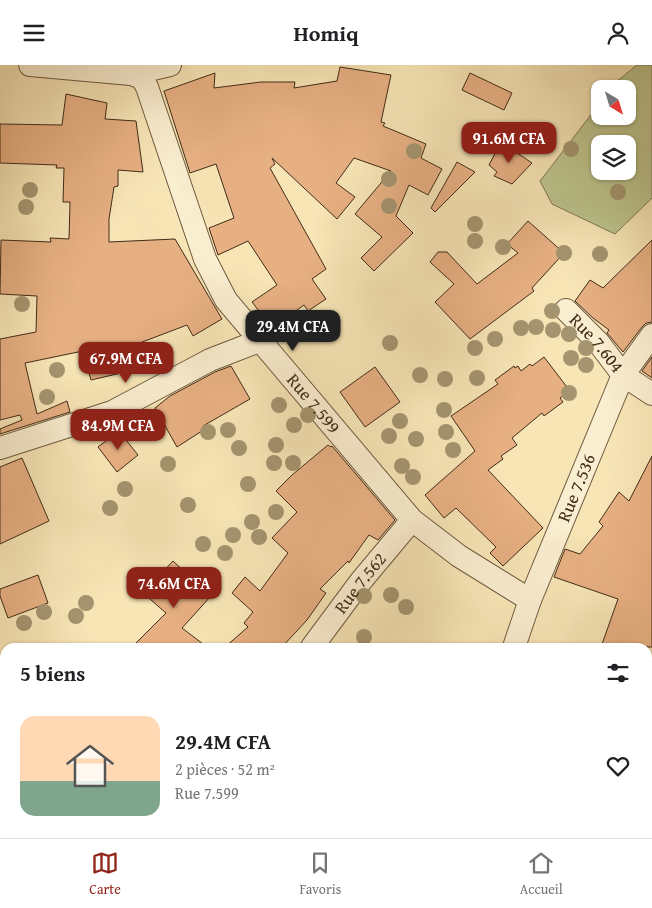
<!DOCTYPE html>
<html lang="fr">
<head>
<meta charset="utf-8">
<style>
	body { margin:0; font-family:"Gentium Book Plus",serif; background:#f2f2f2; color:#202124; height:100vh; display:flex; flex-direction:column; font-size:19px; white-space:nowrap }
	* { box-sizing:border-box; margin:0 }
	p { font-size:16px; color:#757577 }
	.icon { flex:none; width:28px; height:28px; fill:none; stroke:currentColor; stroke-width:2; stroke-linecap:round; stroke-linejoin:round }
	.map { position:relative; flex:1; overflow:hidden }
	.side { position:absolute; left:0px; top:578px; width:652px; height:196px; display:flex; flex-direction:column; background:#fff; border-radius:15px 15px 0 0; box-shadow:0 1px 4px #0004 }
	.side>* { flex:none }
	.needle { width:32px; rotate:142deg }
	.buttons { position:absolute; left:591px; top:15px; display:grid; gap:10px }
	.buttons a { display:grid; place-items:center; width:45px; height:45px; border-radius:10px; background:#fff; box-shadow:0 1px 4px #0004; font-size:25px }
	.price { position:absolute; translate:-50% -42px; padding:0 11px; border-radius:10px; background:#8f2418; color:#fff; font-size:16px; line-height:32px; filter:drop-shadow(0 1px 2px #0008) }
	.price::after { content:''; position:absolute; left:50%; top:30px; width:15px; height:11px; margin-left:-8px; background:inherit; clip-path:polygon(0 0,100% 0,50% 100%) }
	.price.on { background:#222; color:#fff }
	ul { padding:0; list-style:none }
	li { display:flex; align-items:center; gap:15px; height:125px; padding:0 20px }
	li+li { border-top:1px solid #e0e0e0 }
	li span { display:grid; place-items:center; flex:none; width:140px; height:100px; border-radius:15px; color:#555 }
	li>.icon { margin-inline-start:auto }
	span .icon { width:60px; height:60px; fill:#fffc; stroke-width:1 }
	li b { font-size:21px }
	h2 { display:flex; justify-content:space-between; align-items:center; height:60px; padding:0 20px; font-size:21px }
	header { display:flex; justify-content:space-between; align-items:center; height:65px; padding:0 20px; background:#fff; font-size:22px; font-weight:800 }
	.menu { display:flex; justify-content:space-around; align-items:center; height:70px; border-top:1px solid #e0e0e0; background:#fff; font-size:14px; color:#757577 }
	.menu a { display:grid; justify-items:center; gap:2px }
	.menu .on { color:#8f2418 }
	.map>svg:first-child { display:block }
	.green { fill:#bdc48d; stroke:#807852; fill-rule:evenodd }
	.building { fill:#e7b083; stroke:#422b18 }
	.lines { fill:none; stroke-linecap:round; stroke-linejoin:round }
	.minor-casing { stroke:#6f5a40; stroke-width:24 }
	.minor { stroke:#faeed0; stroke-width:22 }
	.tree { fill:#a4946f }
	.labels { text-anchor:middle; stroke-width:4.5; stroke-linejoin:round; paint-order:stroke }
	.street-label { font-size:18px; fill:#422b18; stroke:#faeed0 }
</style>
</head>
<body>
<header><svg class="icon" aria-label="menu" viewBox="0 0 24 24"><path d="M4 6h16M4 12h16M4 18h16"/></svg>Homiq<svg class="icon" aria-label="person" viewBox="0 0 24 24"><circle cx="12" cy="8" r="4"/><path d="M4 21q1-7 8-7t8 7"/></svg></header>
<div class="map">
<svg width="652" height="773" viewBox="0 0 652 773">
	<rect width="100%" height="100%" fill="#f7e5b6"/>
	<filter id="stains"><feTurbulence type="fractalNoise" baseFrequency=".004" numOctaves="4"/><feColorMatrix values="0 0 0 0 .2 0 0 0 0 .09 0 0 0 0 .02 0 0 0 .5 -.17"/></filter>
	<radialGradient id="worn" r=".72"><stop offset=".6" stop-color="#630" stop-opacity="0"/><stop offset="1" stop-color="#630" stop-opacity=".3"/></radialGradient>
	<path class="green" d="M637 0H652V133L615 169 552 139 540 116 600 38V51H628V24H611L616 17ZM600 79H628V106H600Z"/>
	<g class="building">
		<path d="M340 2 391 10 381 57 385 58 383 61 426 79 421 93 442 104 428 130 409 120 396 151 413 168 374 206 361 193 382 172 355 149 391 106 354 93 336 118 355 132 337 154 272 93 275 99 270 103 326 204 312 214 326 234 308 246 304 240 272 263 252 237 277 220 248 176 218 190 209 163 234 153 216 99 190 108 164 26 215 8 214 23 261 17H295L294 23 337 16Z"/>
		<path d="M470 8 512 28 504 45 462 25Z"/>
		<path d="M66 29 107 38 105 54 136 56 143 107 118 105V121L114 122 109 154V177L175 174 222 254 193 271 187 260 116 287 121 308 91 315 83 286 25 298 37 349 67 336 70 347 0 369V364L22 355 20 350 0 355V274L36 267 37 231 0 229 1 175 51 177 50 173 69 174 70 137H63L64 103H56L57 100 0 98V59L62 60Z"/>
		<path d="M501 77 532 98 512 119 494 111 497 107 489 100Z"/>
		<path d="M457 97 475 107 435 147 431 143Z"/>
		<path d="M528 156 564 188 532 223 534 226 470 274 435 237 454 219 430 197 438 187H447L477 219 518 188 507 179Z"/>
		<path d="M652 175V257L646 258 642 262 623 287 607 268 609 265 593 253 575 236 590 215 603 223Z"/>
		<path d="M544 292 570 326 560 333 563 337 544 351 542 348 512 373 517 380 501 391 503 394 488 405 543 463 503 501 490 488 496 482 456 443 444 453 425 430 475 386 451 351 498 319 495 315 514 301 515 303 518 301 521 306 530 299 532 301Z"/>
		<path d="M652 292V313L642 306Z"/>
		<path d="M231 301 250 334 203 361 205 364 177 382 155 343 170 331 215 307Z"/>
		<path d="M375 302 400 337 365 362 340 327Z"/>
		<path d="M119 366 138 390 117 407 98 382Z"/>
		<path d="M328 380 331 382 332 381 395 455 378 475 369 470 349 498 348 496 320 524 326 528 307 555 282 582H225L248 562 244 558 253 547 232 528 245 512 260 526 288 488 272 473 297 447 276 426 292 410Z"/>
		<path d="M652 391V582H601L618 534 554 512 565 484 580 489 603 461 599 457 619 427 629 436Z"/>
		<path d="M22 393 49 456 0 479V402Z"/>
		<path d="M173 496 211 531 182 563 207 582H132L166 548 143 528Z"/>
		<path d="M38 510 48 538 8 553 0 531V524Z"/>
	</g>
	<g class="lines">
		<g class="minor-casing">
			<g id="minor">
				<path d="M30 0 131 9 170 0"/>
				<path id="s1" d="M131 9 142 13 147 22 205 194 226 235 412 455 459 491 530 535"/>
				<path id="s2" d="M566 245 598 277 623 310 652 329"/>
				<path d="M0 383 112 347 210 295 259 276"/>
				<path id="s3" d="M312 582 361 516 412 455"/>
				<path id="s4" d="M514 582 530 535 623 310 652 270"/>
				<path d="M190 773 193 769"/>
				<path d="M449 773 451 769"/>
			</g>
		</g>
		<use href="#minor" class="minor"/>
	</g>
	<g class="tree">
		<circle cx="571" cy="84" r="8"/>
		<circle cx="414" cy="86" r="8"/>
		<circle cx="389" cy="114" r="8"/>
		<circle cx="30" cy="125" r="8"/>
		<circle cx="618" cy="127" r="8"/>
		<circle cx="389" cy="141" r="8"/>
		<circle cx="26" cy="142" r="8"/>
		<circle cx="475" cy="159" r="8"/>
		<circle cx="475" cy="176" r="8"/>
		<circle cx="503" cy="182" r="8"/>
		<circle cx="564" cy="188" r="8"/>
		<circle cx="600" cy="189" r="8"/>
		<circle cx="22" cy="239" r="8"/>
		<circle cx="552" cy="246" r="8"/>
		<circle cx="536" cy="262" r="8"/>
		<circle cx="521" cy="263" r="8"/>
		<circle cx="553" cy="265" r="8"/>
		<circle cx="569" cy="269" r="8"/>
		<circle cx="495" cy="274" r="8"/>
		<circle cx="390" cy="278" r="8"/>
		<circle cx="475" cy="283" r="8"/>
		<circle cx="586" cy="283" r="8"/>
		<circle cx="571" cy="293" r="8"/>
		<circle cx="586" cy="300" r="8"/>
		<circle cx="57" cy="305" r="8"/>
		<circle cx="420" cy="310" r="8"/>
		<circle cx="477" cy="313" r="8"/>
		<circle cx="445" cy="314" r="8"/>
		<circle cx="569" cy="328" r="8"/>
		<circle cx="47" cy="332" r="8"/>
		<circle cx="279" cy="340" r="8"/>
		<circle cx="444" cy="345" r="8"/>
		<circle cx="308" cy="350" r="8"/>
		<circle cx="400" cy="356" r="8"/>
		<circle cx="294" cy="360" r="8"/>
		<circle cx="228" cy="365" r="8"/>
		<circle cx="208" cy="367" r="8"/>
		<circle cx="446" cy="367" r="8"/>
		<circle cx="389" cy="371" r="8"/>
		<circle cx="416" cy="374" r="8"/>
		<circle cx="276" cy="380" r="8"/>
		<circle cx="239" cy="383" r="8"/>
		<circle cx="453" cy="385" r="8"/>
		<circle cx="274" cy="398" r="8"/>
		<circle cx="293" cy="398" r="8"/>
		<circle cx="168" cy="399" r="8"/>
		<circle cx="402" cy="401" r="8"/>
		<circle cx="413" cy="412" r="8"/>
		<circle cx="248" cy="419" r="8"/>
		<circle cx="125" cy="424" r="8"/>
		<circle cx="188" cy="440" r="8"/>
		<circle cx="110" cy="443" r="8"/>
		<circle cx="276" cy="447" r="8"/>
		<circle cx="252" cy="457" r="8"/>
		<circle cx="233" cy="470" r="8"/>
		<circle cx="259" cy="472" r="8"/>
		<circle cx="203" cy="479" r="8"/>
		<circle cx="225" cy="488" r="8"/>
		<circle cx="391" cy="530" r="8"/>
		<circle cx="364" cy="531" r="8"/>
		<circle cx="86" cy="538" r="8"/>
		<circle cx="406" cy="542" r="8"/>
		<circle cx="44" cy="547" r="8"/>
		<circle cx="76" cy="551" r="8"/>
		<circle cx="24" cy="558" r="8"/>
		<circle cx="364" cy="572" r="8"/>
	</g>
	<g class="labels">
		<g class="street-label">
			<text dy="6" stroke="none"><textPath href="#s2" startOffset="45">Rue 7.604</textPath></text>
			<text dy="6" stroke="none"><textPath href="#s1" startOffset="385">Rue 7.599</textPath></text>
			<text dy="6" stroke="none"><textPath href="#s4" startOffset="171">Rue 7.536</textPath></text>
			<text dy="6" stroke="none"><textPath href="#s3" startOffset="80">Rue 7.562</textPath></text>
		</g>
	</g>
	<rect width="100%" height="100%" filter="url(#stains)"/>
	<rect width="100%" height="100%" fill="url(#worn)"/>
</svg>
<div class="buttons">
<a><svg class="needle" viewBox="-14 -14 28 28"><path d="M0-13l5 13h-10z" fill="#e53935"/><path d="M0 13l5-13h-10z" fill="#757577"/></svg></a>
<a><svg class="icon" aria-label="layers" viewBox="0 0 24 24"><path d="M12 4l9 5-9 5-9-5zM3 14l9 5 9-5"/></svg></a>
</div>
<b class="price" style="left:509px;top:99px">91.6M CFA</b>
<b class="price on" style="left:293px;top:287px">29.4M CFA</b>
<b class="price" style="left:126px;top:319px">67.9M CFA</b>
<b class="price" style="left:118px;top:386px">84.9M CFA</b>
<b class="price" style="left:174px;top:544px">74.6M CFA</b>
<section class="side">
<h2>5 biens<svg class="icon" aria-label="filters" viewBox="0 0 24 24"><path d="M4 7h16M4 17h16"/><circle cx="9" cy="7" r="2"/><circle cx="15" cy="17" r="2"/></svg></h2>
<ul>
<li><span style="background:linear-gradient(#ffd9b3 65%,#7fa58c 0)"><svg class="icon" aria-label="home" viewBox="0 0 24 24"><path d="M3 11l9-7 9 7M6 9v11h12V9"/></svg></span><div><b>29.4M CFA</b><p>2 pièces · 52 m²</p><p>Rue 7.599</p></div><svg class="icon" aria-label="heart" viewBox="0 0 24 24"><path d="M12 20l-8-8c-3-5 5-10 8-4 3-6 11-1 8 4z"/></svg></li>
</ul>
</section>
</div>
<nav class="menu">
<a class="on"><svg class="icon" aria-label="map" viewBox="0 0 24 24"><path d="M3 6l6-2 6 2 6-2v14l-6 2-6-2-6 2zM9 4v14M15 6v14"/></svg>Carte</a>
<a><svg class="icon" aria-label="saved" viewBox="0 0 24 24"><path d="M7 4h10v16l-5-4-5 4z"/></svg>Favoris</a>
<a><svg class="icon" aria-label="home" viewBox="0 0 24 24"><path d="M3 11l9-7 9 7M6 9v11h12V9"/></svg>Accueil</a>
</nav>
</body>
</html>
